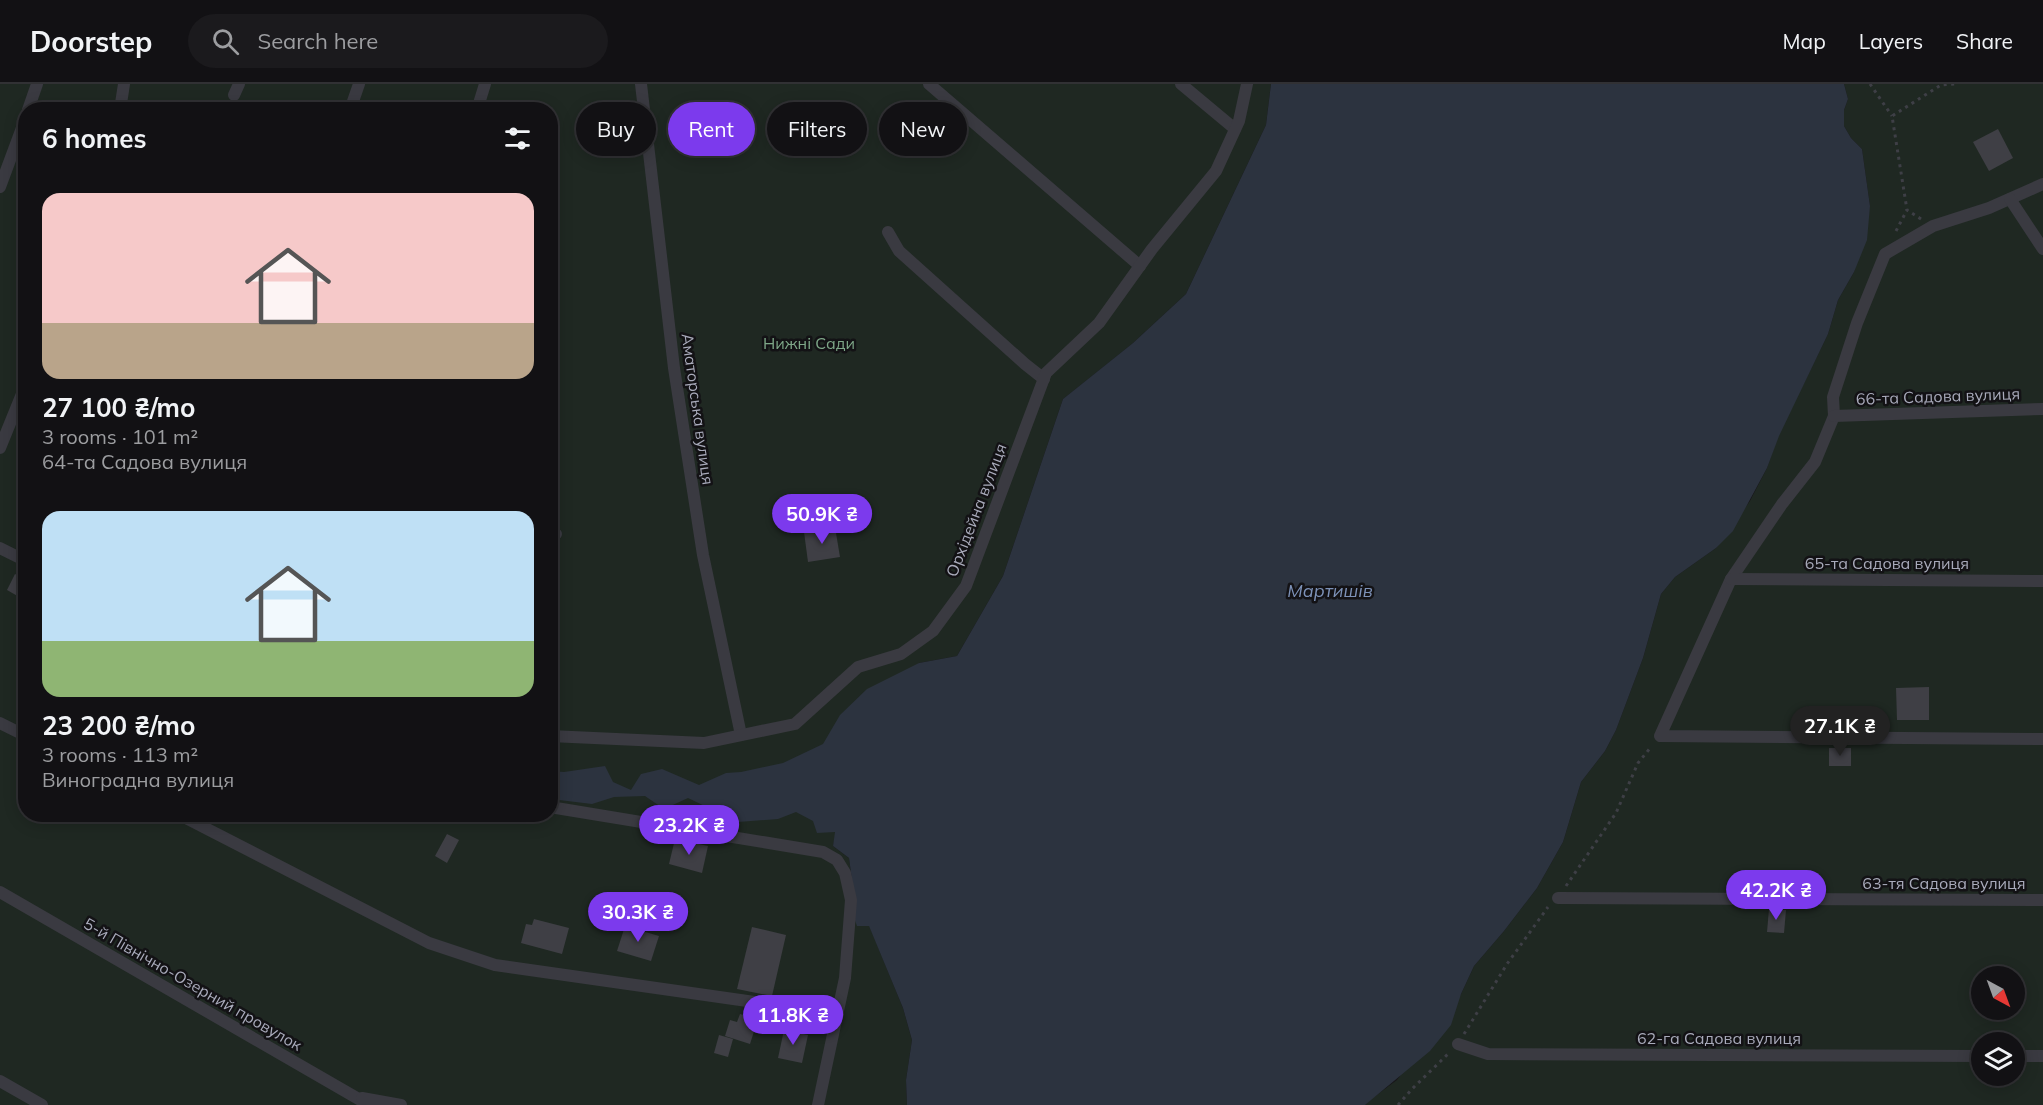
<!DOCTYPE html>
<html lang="en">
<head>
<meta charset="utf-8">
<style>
	body { margin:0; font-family:Mulish,sans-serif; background:#1b1a1d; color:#f1f3f6; height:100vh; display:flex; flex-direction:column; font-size:22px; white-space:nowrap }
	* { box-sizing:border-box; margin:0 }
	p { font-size:20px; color:#9c9da0 }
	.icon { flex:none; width:33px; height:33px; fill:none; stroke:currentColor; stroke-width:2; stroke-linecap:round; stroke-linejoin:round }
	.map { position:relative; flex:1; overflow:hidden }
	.panel { position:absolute; left:18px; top:18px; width:540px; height:720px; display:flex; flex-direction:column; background:#121114; border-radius:24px; box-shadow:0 3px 15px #0003,0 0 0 2px #313134 }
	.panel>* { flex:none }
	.banner { position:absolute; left:576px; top:18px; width:570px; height:54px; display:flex; gap:12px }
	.needle { width:39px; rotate:139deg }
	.fabs { position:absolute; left:1971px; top:882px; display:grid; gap:12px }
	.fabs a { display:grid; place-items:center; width:54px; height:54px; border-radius:50%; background:#121114; box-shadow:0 3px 15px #0003,0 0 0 2px #313134; font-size:30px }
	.price { position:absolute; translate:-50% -51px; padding:0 14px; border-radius:21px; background:#7c3aed; color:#fff; font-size:20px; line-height:39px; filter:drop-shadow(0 2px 3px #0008) }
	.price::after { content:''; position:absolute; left:50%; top:36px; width:18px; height:14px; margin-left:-9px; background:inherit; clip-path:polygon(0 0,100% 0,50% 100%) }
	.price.selected { background:#222; color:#fff }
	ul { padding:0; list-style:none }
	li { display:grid; align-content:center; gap:12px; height:318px; padding:0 24px }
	li span { display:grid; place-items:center; height:186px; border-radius:18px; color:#555 }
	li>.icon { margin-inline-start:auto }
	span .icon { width:108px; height:108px; fill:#fffc; stroke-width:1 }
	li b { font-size:26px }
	h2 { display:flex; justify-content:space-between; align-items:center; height:72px; padding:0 24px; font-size:26px }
	.pill { padding:0 21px; border-radius:27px; background:#121114; box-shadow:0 3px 15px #0003,0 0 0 2px #313134; font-size:21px; line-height:54px }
	.pill.selected { background:#7c3aed; color:#fff }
	header { display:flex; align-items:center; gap:36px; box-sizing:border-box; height:84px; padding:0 30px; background:#121114; border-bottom:2px solid #313134 }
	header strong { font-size:28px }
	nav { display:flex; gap:33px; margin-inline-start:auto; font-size:21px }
	.search { width:420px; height:54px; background:#1b1a1d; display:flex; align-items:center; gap:15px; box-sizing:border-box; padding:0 21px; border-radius:33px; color:#9c9da0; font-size:22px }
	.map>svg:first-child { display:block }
	.green { fill:#1f2822; fill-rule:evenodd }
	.water { fill:#2c333f }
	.building { fill:#3f3f45 }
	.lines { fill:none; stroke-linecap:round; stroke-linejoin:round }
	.path { stroke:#3e3f46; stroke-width:3; stroke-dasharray:3 4.5; stroke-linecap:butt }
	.minor { stroke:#3a3a41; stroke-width:12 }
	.labels { text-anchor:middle; stroke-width:5; stroke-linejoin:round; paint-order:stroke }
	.park-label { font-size:16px; fill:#7ea788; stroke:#131215 }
	.street-label { font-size:16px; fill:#a9abbb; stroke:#131215 }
	.water-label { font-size:18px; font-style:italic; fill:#7d92b8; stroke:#131215 }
</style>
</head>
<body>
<header>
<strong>Doorstep</strong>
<div class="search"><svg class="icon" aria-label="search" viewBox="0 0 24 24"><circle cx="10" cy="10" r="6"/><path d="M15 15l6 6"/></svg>Search here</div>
<nav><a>Map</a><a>Layers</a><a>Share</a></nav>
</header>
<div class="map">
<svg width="2043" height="1021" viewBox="0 0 2043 1021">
	<rect width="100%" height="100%" fill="#18171a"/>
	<g class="green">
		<path d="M0 0H1271L1266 41 1186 210 1133 259 1063 315 1003 492 957 572 919 579 836 748 833 762 849 774 856 826 869 841 903 924 912 956 906 996 907 1021H0ZM26 26H550V730H26Z"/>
		<path d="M1844 0H2043V1021H1365L1370 1016 1397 996 1461 910 1474 882 1504 847 1537 804 1563 758 1581 698 1605 667 1616 646 1643 574 1661 510 1675 493 1716 464 1750 417 1767 384 1778 352 1828 250 1838 216 1854 188 1870 122 1862 65 1851 54 1844 42V26L1848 15ZM1982 892H2014V926H1982ZM1982 958H2014V992H1982Z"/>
	</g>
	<path class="water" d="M1271 0H1844L1848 15 1844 26V42L1851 54 1862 65 1870 122 1867 156 1854 188 1838 216 1828 250 1779 352 1767 384 1733 447 1716 464 1675 493 1661 510 1643 574 1616 646 1605 667 1581 698 1563 758 1537 804 1504 847 1474 882 1461 910 1451 941 1430 967 1365 1021H907L906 996 912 956 903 924 869 842H857L854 834 856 826 849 774 833 762 835 748 817 749 813 737 796 728 778 735 738 738 688 714 664 725 645 712 614 713 592 720 551 715V687L564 688 605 682 613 698 631 706 641 690 662 685 699 701 726 689 741 688 783 679 823 660 840 631 867 605 919 579 957 572 1003 492 1063 315 1133 259 1186 210 1266 41Z"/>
	<g class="building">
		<path d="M1998 45 2013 74 1989 87 1973 58Z"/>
		<path d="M835 443 840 473 808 478 804 448Z"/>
		<path d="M15 490 26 496V506L21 514 7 506Z"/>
		<path d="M1929 603V636H1897L1896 604Z"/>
		<rect x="1829" y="664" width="22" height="18"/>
		<path d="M447 750 459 756 447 779 435 772Z"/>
		<path d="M675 755 708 762 702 789 669 780Z"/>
		<path d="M1769 825 1786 826 1784 849 1767 848Z"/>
		<path d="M534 835 569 844 562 870 521 859 526 840 532 841Z"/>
		<path d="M625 842 659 852 651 877 617 867Z"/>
		<path d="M752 843 786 851 772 912 737 905Z"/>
		<path d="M740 930 758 935 750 960 725 952 730 936 737 938Z"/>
		<path d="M784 946 808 951 802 979 778 974Z"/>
		<path d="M719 951 733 955 728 973 714 969Z"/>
	</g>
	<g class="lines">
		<g class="path">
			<path d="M1870 0 1892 32"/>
			<path d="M1921 135 1907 126 1892 32 1941 1 1955 0"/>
			<path d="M1896 147 1907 126"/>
			<path d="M1566 802 1616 729 1638 679 1651 663"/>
			<path d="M1464 950 1507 880 1548 823"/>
			<path d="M1398 1021 1412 1005 1449 969"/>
		</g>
		<g class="minor">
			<path d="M641 0 674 284 703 471 741 651"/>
			<path d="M929 0 1140 182"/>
			<path d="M1181 0 1235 45"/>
			<path d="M234 11 239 0"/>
			<path d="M28 26 37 0"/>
			<path d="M120 26 124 0"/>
			<path d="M350 26 359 0"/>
			<path d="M477 26 485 0"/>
			<path d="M2043 100 1989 124 1933 142 1885 170 1857 239 1833 313 1834 332 1815 378 1782 420 1731 495 1660 652 2043 655"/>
			<path d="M0 103 26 33"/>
			<path d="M2010 115 2043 165"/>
			<path d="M888 148 899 167 1025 280 1044 295"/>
			<path d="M1834 332 2043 325"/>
			<path d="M0 364 26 300"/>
			<path d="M550 446 556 450"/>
			<path d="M0 464 26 477"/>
			<path d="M1731 495 2043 497"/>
			<path d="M0 639 26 652"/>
			<path d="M550 652 704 659 795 640 858 583 901 570 933 547 966 502 1046 289 1099 239 1152 165 1216 87 1239 37 1247 0"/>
			<path d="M550 723 823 768 837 776 845 789 851 816 845 894 818 1021"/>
			<path d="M178 730 429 859 495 881 838 930"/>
			<path d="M0 808 369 1021"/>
			<path d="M1558 814 2043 816"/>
			<path d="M1458 960 1488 970 1982 972"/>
			<path d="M2014 972H2043"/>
			<path d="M0 997 42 1021"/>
			<path d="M362 1014 401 1021"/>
		</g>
	</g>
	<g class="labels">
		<g class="park-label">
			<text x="809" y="265">Нижні Сади</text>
		</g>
		<g class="street-label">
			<text transform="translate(1938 312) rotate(-2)" y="6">66-та Садова вулиця</text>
			<text transform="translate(698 325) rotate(82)" y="6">Аматорська вулиця</text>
			<text transform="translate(976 426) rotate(-69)" y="6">Орхідейна вулиця</text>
			<text x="1887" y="485">65-та Садова вулиця</text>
			<text x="1944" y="805">63-тя Садова вулиця</text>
			<text transform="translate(193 900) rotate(30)" y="6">5-й Північно-Озерний провулок</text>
			<text x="1719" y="960">62-га Садова вулиця</text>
		</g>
		<g class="water-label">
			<text x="1330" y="513">Мартишів</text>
		</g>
	</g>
</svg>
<div class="fabs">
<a><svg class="needle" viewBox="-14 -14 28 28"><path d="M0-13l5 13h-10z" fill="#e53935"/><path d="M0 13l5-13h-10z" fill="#9c9da0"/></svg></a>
<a><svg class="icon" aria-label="layers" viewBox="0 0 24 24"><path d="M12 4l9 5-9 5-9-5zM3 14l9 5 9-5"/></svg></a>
</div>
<b class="price" style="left:822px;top:461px">50.9K ₴</b>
<b class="price selected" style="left:1840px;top:673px">27.1K ₴</b>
<b class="price" style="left:689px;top:772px">23.2K ₴</b>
<b class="price" style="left:1776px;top:837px">42.2K ₴</b>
<b class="price" style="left:638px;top:859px">30.3K ₴</b>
<b class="price" style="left:793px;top:962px">11.8K ₴</b>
<div class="banner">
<a class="pill">Buy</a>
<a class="pill selected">Rent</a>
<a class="pill">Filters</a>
<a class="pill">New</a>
</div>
<section class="panel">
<h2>6 homes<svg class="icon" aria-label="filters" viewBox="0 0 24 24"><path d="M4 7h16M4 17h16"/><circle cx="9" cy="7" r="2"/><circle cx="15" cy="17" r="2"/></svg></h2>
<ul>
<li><span style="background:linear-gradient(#f6c9c9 70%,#b9a48a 0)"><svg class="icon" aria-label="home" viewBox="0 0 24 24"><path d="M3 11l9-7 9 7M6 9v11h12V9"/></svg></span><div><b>27 100 ₴/mo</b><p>3 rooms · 101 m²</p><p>64-та Садова вулиця</p></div></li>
<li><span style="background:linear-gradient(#bfe0f5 70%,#8fb573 0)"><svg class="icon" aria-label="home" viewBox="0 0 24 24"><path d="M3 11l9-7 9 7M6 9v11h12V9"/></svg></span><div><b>23 200 ₴/mo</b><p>3 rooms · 113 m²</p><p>Виноградна вулиця</p></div></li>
</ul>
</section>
</div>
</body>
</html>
